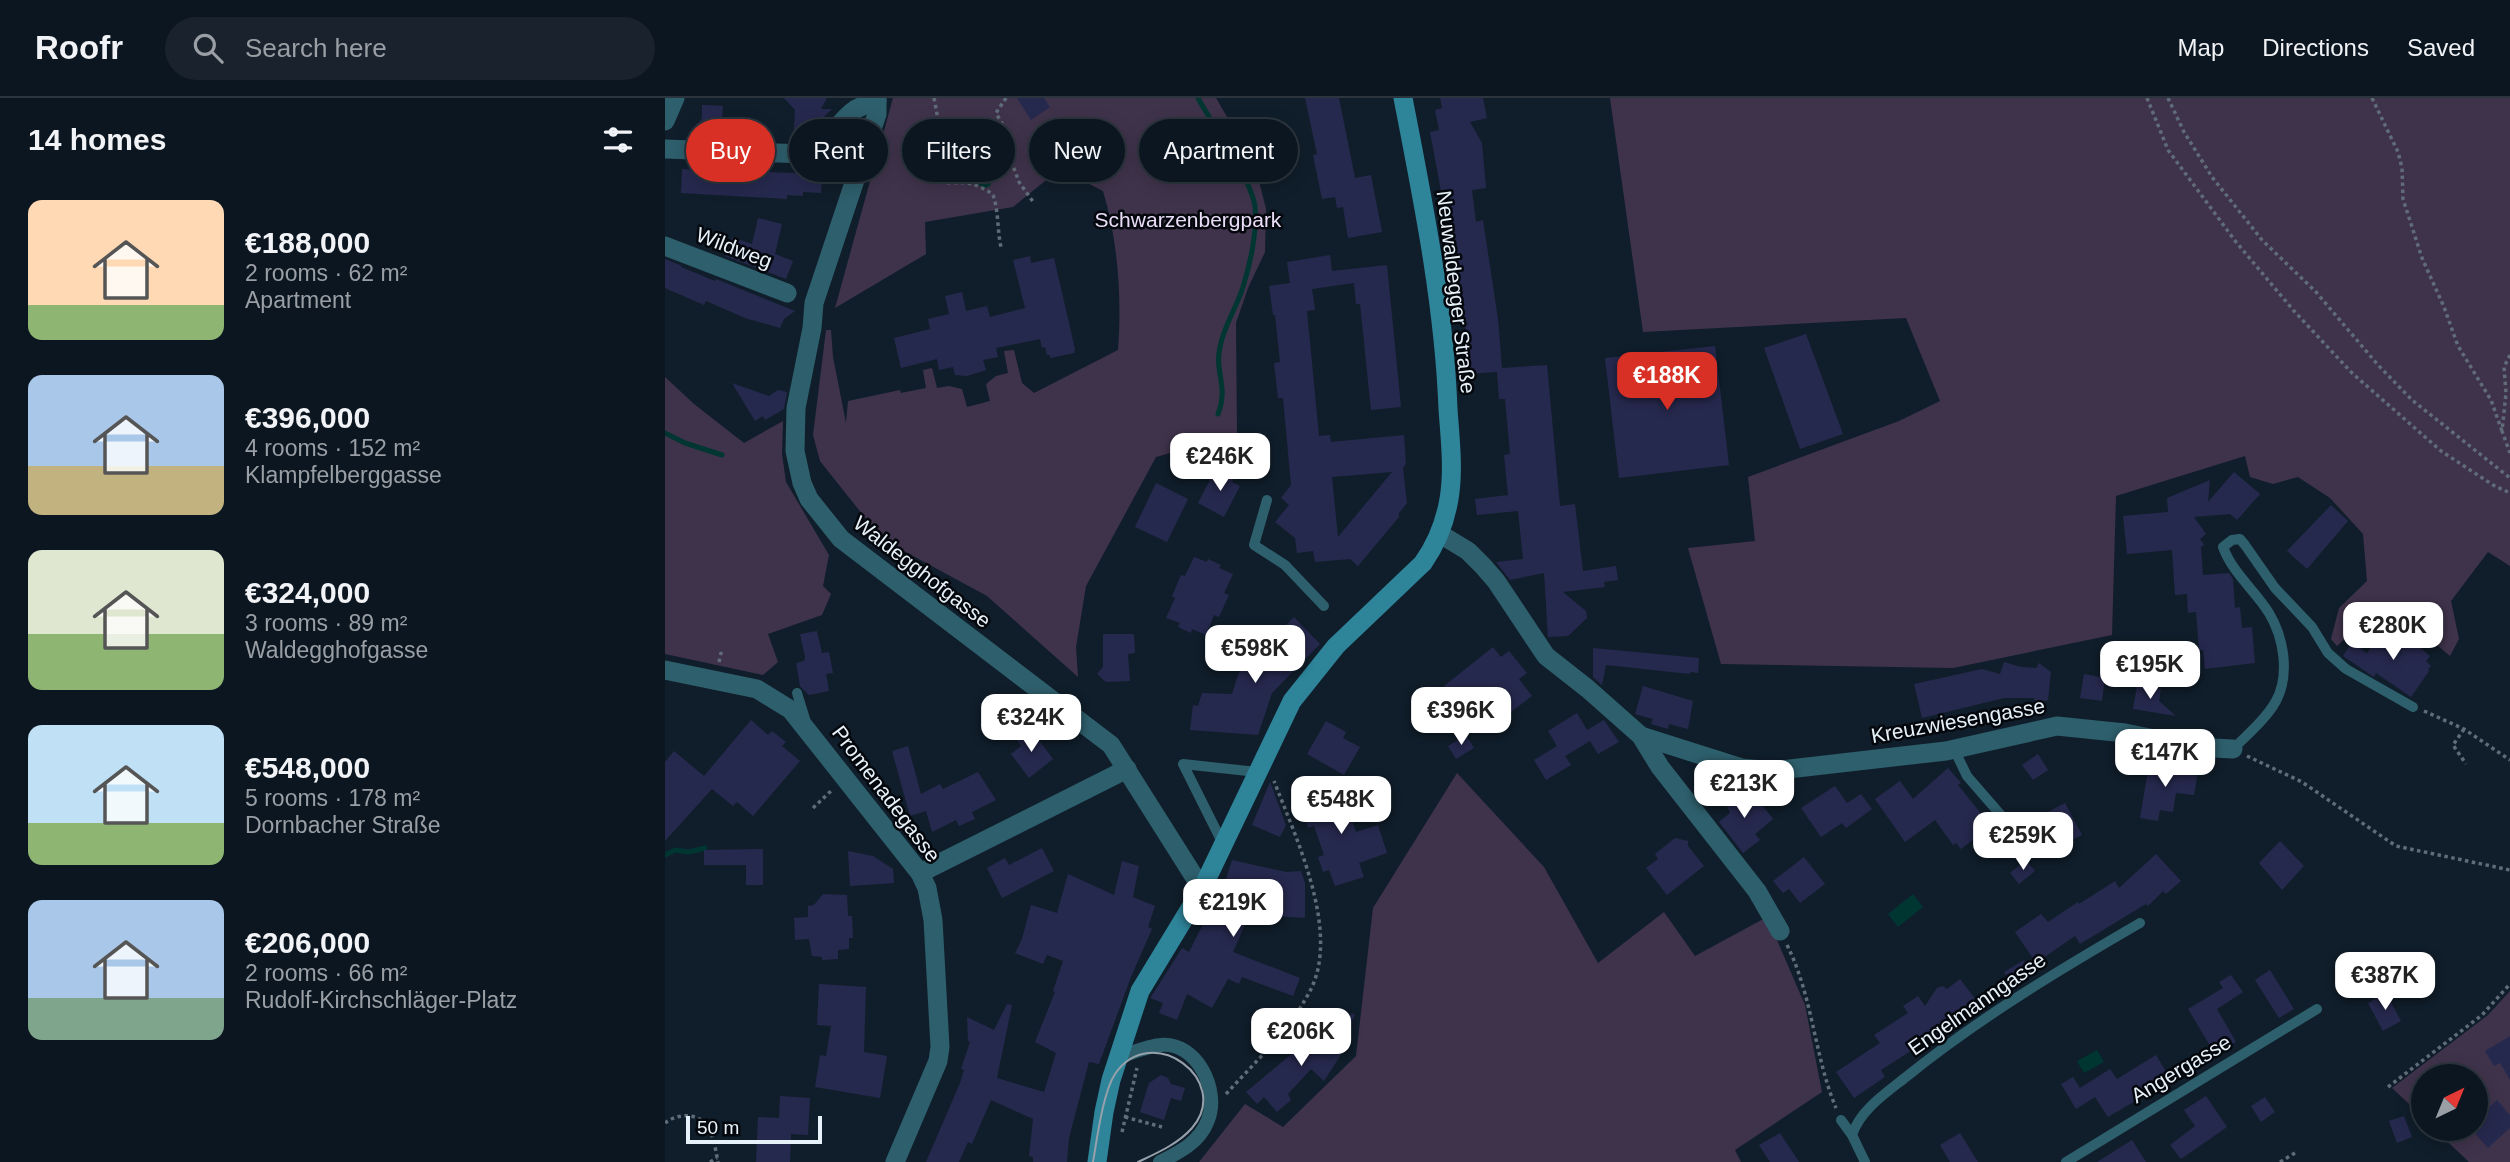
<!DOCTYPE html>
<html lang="en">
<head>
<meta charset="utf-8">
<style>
	body { margin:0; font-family:Arial,sans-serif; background:#1a232d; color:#f1f3f6; height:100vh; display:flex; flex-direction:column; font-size:26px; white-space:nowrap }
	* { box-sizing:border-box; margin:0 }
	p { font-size:23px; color:#9a9fa5 }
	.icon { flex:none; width:38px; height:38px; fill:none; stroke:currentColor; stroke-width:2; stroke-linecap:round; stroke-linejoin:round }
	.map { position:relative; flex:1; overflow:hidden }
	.sheet { display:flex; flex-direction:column; background:#0c1620; width:665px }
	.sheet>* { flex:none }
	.banner { position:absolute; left:21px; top:21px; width:665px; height:63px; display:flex; gap:14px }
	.needle { width:46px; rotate:43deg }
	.tools { position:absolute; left:1746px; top:966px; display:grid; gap:14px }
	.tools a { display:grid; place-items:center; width:77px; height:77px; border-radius:50%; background:#0c1620; box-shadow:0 4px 18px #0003,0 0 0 2px #2c353e; font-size:35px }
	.scale { position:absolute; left:21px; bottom:18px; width:136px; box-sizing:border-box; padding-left:7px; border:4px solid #e7f1fa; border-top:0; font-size:19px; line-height:24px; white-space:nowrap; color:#e7f1fa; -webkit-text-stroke:5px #04080d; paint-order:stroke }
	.price { position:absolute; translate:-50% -60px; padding:0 16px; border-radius:14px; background:#fff; color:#222; font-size:23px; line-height:46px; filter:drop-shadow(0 2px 4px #0008) }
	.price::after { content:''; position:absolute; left:50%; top:42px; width:21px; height:16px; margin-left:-10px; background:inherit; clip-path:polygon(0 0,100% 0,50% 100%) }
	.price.on { background:#d93025; color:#fff }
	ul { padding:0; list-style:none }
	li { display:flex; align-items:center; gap:21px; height:175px; padding:0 28px }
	li span { display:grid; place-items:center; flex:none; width:196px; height:140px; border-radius:14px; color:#555 }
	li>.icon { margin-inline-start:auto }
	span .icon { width:84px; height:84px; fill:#fffc; stroke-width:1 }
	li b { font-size:30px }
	h2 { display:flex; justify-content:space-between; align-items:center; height:84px; padding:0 28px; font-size:30px }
	.pill { padding:0 24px; border-radius:32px; background:#0c1620; box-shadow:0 4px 18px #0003,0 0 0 2px #2c353e; font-size:24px; line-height:63px }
	.pill.on { background:#d93025; color:#fff }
	header { display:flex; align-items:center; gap:42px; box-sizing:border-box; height:98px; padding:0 35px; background:#0c1620; border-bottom:2px solid #2c353e }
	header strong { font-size:33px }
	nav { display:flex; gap:38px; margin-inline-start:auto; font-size:24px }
	.search { width:490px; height:63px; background:#1a232d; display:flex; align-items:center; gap:18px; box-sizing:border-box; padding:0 24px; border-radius:38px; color:#9a9fa5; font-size:26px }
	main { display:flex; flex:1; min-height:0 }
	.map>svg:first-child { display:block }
	.green { fill:#3f334b }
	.water { fill:#003632 }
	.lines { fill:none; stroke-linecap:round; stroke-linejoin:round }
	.stream { stroke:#003632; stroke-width:5 }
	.building { fill:#26294e; fill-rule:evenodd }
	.path { stroke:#606c78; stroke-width:3.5; stroke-dasharray:3.5 3.5; stroke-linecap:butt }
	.service { stroke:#2e5f6c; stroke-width:10 }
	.pedestrian { stroke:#2e5f6c; stroke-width:14 }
	.minor { stroke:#2e5f6c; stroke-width:19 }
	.secondary { stroke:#2e8499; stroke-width:19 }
	.tram { stroke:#96a1ac; stroke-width:2 }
	.labels { text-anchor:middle; stroke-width:5; stroke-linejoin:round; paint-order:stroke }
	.park-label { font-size:21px; fill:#eaddf7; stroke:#04080d }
	.street-label { font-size:21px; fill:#e7f1fa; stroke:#04080d }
</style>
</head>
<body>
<header>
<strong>Roofr</strong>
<div class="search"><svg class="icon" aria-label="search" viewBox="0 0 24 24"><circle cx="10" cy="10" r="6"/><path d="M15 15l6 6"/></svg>Search here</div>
<nav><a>Map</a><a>Directions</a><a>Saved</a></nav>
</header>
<main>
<section class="sheet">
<h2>14 homes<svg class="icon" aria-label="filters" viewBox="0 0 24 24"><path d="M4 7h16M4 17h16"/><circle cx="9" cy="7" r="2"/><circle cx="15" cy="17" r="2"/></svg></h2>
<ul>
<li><span style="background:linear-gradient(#ffd9b3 75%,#8fb573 0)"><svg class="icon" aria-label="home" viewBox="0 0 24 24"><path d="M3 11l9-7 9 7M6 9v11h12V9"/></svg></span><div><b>€188,000</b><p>2 rooms · 62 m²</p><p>Apartment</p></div></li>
<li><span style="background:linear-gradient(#a9c7e8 65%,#c2b280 0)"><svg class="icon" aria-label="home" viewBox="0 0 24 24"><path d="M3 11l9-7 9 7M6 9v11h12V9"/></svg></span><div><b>€396,000</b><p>4 rooms · 152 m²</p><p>Klampfelberggasse</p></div></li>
<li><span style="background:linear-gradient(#dfe7d0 60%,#8fb573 0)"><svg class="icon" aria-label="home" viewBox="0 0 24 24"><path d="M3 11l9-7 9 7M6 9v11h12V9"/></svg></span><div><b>€324,000</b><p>3 rooms · 89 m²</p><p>Waldegghofgasse</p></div></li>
<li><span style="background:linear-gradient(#bfe0f5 70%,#8fb573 0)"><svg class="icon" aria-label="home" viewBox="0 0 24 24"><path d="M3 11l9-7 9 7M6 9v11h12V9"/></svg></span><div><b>€548,000</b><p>5 rooms · 178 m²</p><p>Dornbacher Straße</p></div></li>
<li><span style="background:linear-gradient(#a9c7e8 70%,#7fa58c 0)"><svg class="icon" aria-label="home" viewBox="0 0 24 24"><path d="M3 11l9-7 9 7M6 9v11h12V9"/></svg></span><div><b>€206,000</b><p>2 rooms · 66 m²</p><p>Rudolf-Kirchschläger-Platz</p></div></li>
</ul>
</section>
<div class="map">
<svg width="1845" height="1064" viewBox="0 0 1845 1064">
	<rect width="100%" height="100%" fill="#101e2b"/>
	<g class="green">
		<path d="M228 0H551L590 67 601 111 600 154 583 190 571 225 572 337 491 359 421 488 411 549 413 579 322 498 239 453 213 436 155 363 148 337 161 232H166L168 259 181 325 183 303 235 292 236 295 261 290 258 272 267 270 272 290 284 288 297 291 302 309 325 303 321 286 331 278 343 275 339 253 349 252 357 285 369 295 453 252C457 200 453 143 438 93L395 71 348 109 260 124 261 156 170 210Z"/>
		<path d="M945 0H1845V468L1823 454 1786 503 1794 541 1785 558 1752 530 1694 528 1672 548 1666 541 1674 510 1702 483 1698 436 1665 400 1633 379 1608 386 1585 379 1580 358 1451 398 1447 537 1288 570 1056 566 1023 450 1090 443 1083 379 1234 323 1275 303 1241 220 978 234Z"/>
		<path d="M0 279 29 306 79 345 118 323 117 356 121 384 164 457 158 488 166 496 157 517 103 536 113 564 98 577 0 556Z"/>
		<path d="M792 675 879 769 933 865 999 814 1030 858 1102 819 1140 907 1157 994 1070 1052 1076 1064H534L580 1006 618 1029 691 958 708 810Z"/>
		<path d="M1845 893V1064H1804L1769 1031H1811V978H1759V1020L1727 990 1823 917Z"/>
	</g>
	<g class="water">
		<path d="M291 61 317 64 328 81 325 88 320 90 308 84 287 80V65Z"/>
		<path d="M1248 796 1258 809 1233 829 1223 816Z"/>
		<path d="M1432 952 1439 964 1419 975 1412 963Z"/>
	</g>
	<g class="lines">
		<g class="stream">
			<path d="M533 0C547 26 587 82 590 109 592 136 586 163 578 189 572 209 559 227 555 249 549 274 564 288 553 316"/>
			<path d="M0 335 20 345 57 357"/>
			<path d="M0 757 10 752 24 754 40 750"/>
		</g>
	</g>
	<g class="building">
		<path d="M119 0H162L156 11H167L134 43H128L130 12Z"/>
		<path d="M352 0H379L385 9 366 22Z"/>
		<path d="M640 0H674L690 80 706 77 717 134 683 140 678 109 672 110 670 99 657 101 648 57 652 56Z"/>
		<path d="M775 0H818L822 20 805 24 817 45 821 90 807 92 811 124 818 122 833 221 837 270 882 267 895 408 910 406 918 473 951 468 953 482 939 484 940 489 898 494 921 513 922 520 903 538 883 539 879 475 845 482 831 464 858 461 853 413 812 417 810 401 843 397 839 357 845 356 840 301H834L832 274 803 276 800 226 784 120H781L765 34 774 32 770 12 777 10Z"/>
		<path d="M37 7 58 8 56 34 37 33 33 26 37 20Z"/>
		<path d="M422 29 435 49 426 55 433 64 420 72 401 43Z"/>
		<path d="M17 71 157 76 156 95 138 94V98L122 97V101L16 95Z"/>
		<path d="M93 120 117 126 110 156 128 163 121 181 60 158 67 139 87 146Z"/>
		<path d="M665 157 667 173 722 167 736 309 706 312 695 206H691L689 185 647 191 650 212 642 213 654 338 665 337 666 344 739 337 741 366 738 370 742 405 734 415V419L693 468 685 461 650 464 648 453 632 455 630 440 610 424 624 407 616 400 626 387 618 300H613L609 265 615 264 610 217H608L604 188 625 185 622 164ZM727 374 673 439 667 379Z"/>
		<path d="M365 158 366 165 389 160 410 251 409 255 385 260V257H382L380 249 377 250 375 241 331 250 333 259 318 262 321 272 302 278 290 277 288 269 274 272 272 261 236 270 229 240 265 231 263 221 284 216 280 198 297 194 301 213 322 208 325 219 360 210 348 162Z"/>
		<path d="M0 161 17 168 16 169 50 183 51 181 130 213 119 221 115 230 80 220 41 203 39 207 0 190Z"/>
		<path d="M1141 236 1178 336 1135 351 1099 250Z"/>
		<path d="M1050 248 1064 367 954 380 940 260Z"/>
		<path d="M67 285 104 298 113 292 122 294 119 311 100 322 98 318 90 323Z"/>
		<path d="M557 370 570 377 567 384 575 388 559 419 533 405 548 376 553 379Z"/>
		<path d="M1569 374 1595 396 1572 422 1565 416 1529 419 1541 436 1535 441 1539 447 1536 449 1538 477 1564 475 1568 481 1570 510 1575 509 1577 530 1587 529 1590 565 1540 571 1538 552H1534L1531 514 1523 515 1522 496 1510 497 1507 452 1462 456 1458 418 1503 414 1502 400 1545 382 1543 404Z"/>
		<path d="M491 385 523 401 502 444 470 429Z"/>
		<path d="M1666 407 1683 423 1642 471 1622 453Z"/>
		<path d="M529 459 542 464 543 461 556 467 554 470 568 476 559 495 564 497 554 519 549 517 541 537 527 531 526 535 513 529 515 525 501 520 510 500 507 498 516 477 520 478Z"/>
		<path d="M629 519 655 546 607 595 593 637 525 632 528 607 533 608 537 595 567 596 574 574Z"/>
		<path d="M1717 532 1733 543 1737 538 1747 543 1765 558 1761 563 1766 568 1763 571 1764 573 1746 599 1711 575 1709 579 1678 558 1687 544 1702 555Z"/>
		<path d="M152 533 157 555 164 554 168 575 161 576 164 593 144 597 135 588 131 565 139 563 140 559 135 536Z"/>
		<path d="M438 536H469L470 555 463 556 465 583 441 584 432 576 438 569Z"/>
		<path d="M828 549 836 559 844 553 862 575 854 581 867 598 817 636 779 588Z"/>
		<path d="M928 550 1034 560 1033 575 1025 574V576L941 567 937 587 928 579Z"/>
		<path d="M1339 564 1356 569 1371 570 1374 565 1386 574 1383 602 1371 606 1369 600H1339L1257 620 1249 586 1317 571 1335 576Z"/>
		<path d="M1419 576 1440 580 1437 603 1415 600Z"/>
		<path d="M978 588 1028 603 1023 631 1004 626 1003 631 986 626 988 621 970 616Z"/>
		<path d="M1472 588 1496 591 1494 603 1511 618 1468 611Z"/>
		<path d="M912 615 922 632 939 622 954 644 933 656 925 643 900 658 906 667 881 682 869 662 892 648 883 633Z"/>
		<path d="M86 622 103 637 107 633 121 644 117 648 135 663 88 718 72 704 68 708 47 691 0 743V664L9 653 39 678Z"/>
		<path d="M661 623 681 634 678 640 695 649 679 677 642 656Z"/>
		<path d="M365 630 388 661 364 680 346 656 356 648 351 640Z"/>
		<path d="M801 637 809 650 791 661 783 648Z"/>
		<path d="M243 648 256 696 275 686 278 691 313 674 331 702 307 714 310 721 294 728 291 722 267 734 261 713 245 718 227 653Z"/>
		<path d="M1373 656 1383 672 1368 682 1357 667Z"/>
		<path d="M1484 666 1533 674 1529 697 1511 695 1508 714 1495 712 1493 723 1475 720Z"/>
		<path d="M1283 670 1296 685 1293 687 1326 728 1296 751 1291 745 1288 747 1270 722 1240 744 1210 701 1235 683 1248 701Z"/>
		<path d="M605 684 621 727 615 739 587 727Z"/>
		<path d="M675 686 691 734 713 727 722 755 694 765 699 779 670 788 664 772 658 774 653 759 659 757 649 728 643 730 639 716 645 714 640 698Z"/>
		<path d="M1170 688 1182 705 1196 696 1207 711 1181 730 1177 725 1156 739 1136 710Z"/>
		<path d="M1056 694 1078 698 1082 702 1089 697 1108 721 1090 736 1095 742 1078 755 1054 724 1065 715Z"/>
		<path d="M1400 705 1417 737 1391 750 1375 718Z"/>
		<path d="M1010 740 1023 743V748L1039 768 1002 797 981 770 993 761 990 756Z"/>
		<path d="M1615 743 1639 768 1617 792 1594 765Z"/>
		<path d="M377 750 389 773 337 800 322 770 340 760 344 767Z"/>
		<path d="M98 751V787H81V767H39V752Z"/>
		<path d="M183 753 208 758 228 771 229 785 185 788Z"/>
		<path d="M1491 756 1516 783 1501 796 1498 793 1483 808 1481 806 1415 846 1410 838 1371 865 1350 834 1376 816 1383 824 1413 804 1414 806 1450 783 1454 790Z"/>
		<path d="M1139 759 1160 786 1135 805 1124 791 1118 795 1108 783Z"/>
		<path d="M567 762 621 774 636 773 640 785V820L608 818 587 811 568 854 635 880 628 898 577 879 574 886 563 881 547 910 522 896 512 922 494 915 498 905 485 900 486 899 517 850 524 854 553 796 556 797Z"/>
		<path d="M1361 762 1370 773 1354 786 1345 775Z"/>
		<path d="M457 763 474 768 468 799 490 808 483 829 487 831 466 879 434 966 424 964 404 1040 402 1064H368V1059L364 1058 368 1021 326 1002 307 1046 303 1044 294 1064H261L295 985 299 972 296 971 305 944 303 943 302 919 329 932 342 906 347 907 332 980 379 994 391 955 370 944 390 894 388 893 398 863 382 857 378 866 350 855 357 841 366 807 392 815 403 776 449 797Z"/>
		<path d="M158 796 182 797 183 818H187L188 840H184V851L173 852V861L157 862V859L147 858 144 841 130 842 129 820 143 819V808L149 807Z"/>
		<path d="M1359 862 1367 875 1347 887 1339 874Z"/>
		<path d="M1605 872 1629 911 1614 920 1590 882Z"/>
		<path d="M1566 877 1578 894 1552 911 1571 944 1550 956 1523 911 1558 890 1554 884Z"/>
		<path d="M1295 881 1314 906 1308 910 1310 912 1260 948 1258 945 1216 972 1220 979 1189 1000 1171 974 1215 945 1209 937 1243 915 1238 908 1253 898 1260 908 1272 890 1278 888 1282 891Z"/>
		<path d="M154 886 201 889 199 954 222 958 215 1000 150 989 155 957 161 958 166 928 152 927Z"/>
		<path d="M1721 895 1736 923 1718 933 1703 905Z"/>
		<path d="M687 915 690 917 674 949 679 952 659 983 646 971 623 996 626 1002 612 1014 599 999 592 1006 581 994 629 954 634 960 649 937 661 942Z"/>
		<path d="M1845 938V982L1835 965 1829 968 1820 953Z"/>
		<path d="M1491 957 1506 982 1443 1019 1430 999 1411 1011 1396 986 1408 979 1415 990 1445 971 1452 981Z"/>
		<path d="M496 977 503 980 506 986 520 990 516 1003 506 1000 499 1022 475 1014 484 985Z"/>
		<path d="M115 998 145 1000 143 1037 126 1036 125 1064H91L93 1019 114 1020Z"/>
		<path d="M1541 998 1562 1029 1516 1061 1505 1047 1530 1028 1519 1012Z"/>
		<path d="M1600 999 1610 1014 1596 1024 1586 1008Z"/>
		<path d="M1832 1002 1845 1017V1030L1823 1050 1811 1037V1021Z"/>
		<path d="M1739 1018 1747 1039 1732 1045 1724 1023Z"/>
		<path d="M1115 1035 1134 1064H1105L1094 1047Z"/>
		<path d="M1295 1035 1313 1064H1285L1275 1047Z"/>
		<path d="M1467 1042 1481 1064H1432Z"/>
	</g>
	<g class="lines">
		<g class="path">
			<path d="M269 0 279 53 262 76C272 90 293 82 307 86 314 88 324 93 328 97 334 114 332 132 336 149"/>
			<path d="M341 0 331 15 345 39 347 65 354 84 369 105"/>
			<path d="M1482 0 1503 52 1571 144 1629 213 1687 275 1776 353 1828 387 1845 395"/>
			<path d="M1503 0 1519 34 1547 79 1597 142 1651 194 1713 267 1747 302 1845 380"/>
			<path d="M1707 0 1733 54 1737 70 1738 101 1757 160 1779 209 1793 248 1826 302 1837 333"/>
			<path d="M1845 257 1839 269 1841 295 1837 333 1845 355"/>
			<path d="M54 564 57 551"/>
			<path d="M1759 613 1799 631 1845 662"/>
			<path d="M1799 631 1788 647 1801 666"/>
			<path d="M1582 658 1637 684 1731 748 1845 772"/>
			<path d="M148 710 167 692"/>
			<path d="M1122 847C1148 899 1149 957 1171 1010"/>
			<path d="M1723 989 1817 917 1845 886"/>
			<path d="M561 996C591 963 624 933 645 893 676 834 631 740 609 683"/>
			<path d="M460 1019 497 1029"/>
			<path d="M0 1025C12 1015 36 1014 44 1031 49 1040 51 1054 53 1064"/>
			<path d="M457 1034 472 970"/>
			<path d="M45 1064 52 1060"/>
			<path d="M1615 1064 1630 1055"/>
		</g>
		<g class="service">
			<path d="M602 402 589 447 620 467 659 508"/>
			<path d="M132 595 140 621"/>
			<path d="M1289 651 1302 678 1361 746"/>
			<path d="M1568 651C1582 637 1601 621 1611 603 1625 577 1619 540 1604 515 1590 492 1568 476 1558 449L1567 442 1575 441 1580 447 1610 490 1647 529 1663 555 1681 571 1748 609"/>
			<path d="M558 746 518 666 592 674"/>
			<path d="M1176 1022 1187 1037 1200 1064"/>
			<path d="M1187 1037C1195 1012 1221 995 1241 979 1314 920 1394 872 1475 825"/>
			<path d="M1401 1064 1652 911"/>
		</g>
		<path class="pedestrian" d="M454 959C467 955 482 948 496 947 532 944 555 992 543 1022 535 1044 515 1054 495 1064"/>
		<g class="minor">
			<path d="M212 0V16L149 205 147 230 131 310 130 353 137 385 144 401 176 441 446 647 537 791"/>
			<path d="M0 23 10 0"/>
			<path d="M0 51 142 56C165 47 172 23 191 11 197 8 205 5 212 3"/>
			<path d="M0 148 122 195"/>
			<path d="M775 436 803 453 818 468 831 483 881 558 923 591 976 638 995 669 1092 793 1115 833"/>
			<path d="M0 572 92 591 126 612 255 775 262 790 268 822 275 949 273 963 230 1064"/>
			<path d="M976 638 1077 670 1107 673 1281 653 1392 628 1460 635 1529 649 1568 651"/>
			<path d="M255 775 462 671"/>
		</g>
		<path class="secondary" d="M432 1064 439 1014 446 982 475 893 537 791 627 603 671 548 758 465C772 445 780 425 784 401 789 372 785 340 783 311 779 206 758 103 738 0"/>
		<path class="tram" d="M428 1064C432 1041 438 994 450 976 487 922 568 983 527 1030 513 1046 492 1055 473 1064"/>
	</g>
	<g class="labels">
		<g class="park-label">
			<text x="523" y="129">Schwarzenbergpark</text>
		</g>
		<g class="street-label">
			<text transform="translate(69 150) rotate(21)" y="7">Wildweg</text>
			<text transform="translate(791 194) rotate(83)" y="7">Neuwaldegger Straße</text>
			<text transform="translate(257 474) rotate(38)" y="7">Waldegghofgasse</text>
			<text transform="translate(1293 623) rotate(-10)" y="7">Kreuzwiesengasse</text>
			<text transform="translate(221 696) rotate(53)" y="7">Promenadegasse</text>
			<text transform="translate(1312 906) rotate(-35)" y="7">Engelmanngasse</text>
			<text transform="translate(1516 971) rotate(-31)" y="7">Angergasse</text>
		</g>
	</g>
</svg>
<div class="tools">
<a><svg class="needle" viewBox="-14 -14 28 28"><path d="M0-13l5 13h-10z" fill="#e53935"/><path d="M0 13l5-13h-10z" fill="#9a9fa5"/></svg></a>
</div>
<div class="scale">50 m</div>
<b class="price on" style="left:1002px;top:314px">€188K</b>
<b class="price" style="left:555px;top:395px">€246K</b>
<b class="price" style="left:1728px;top:564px">€280K</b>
<b class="price" style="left:590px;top:587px">€598K</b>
<b class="price" style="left:1485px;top:603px">€195K</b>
<b class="price" style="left:796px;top:649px">€396K</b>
<b class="price" style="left:366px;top:656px">€324K</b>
<b class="price" style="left:1500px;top:691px">€147K</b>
<b class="price" style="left:1079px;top:722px">€213K</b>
<b class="price" style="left:676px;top:738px">€548K</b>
<b class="price" style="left:1358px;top:774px">€259K</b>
<b class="price" style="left:568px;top:841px">€219K</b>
<b class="price" style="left:1720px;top:914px">€387K</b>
<b class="price" style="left:636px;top:970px">€206K</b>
<div class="banner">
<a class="pill on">Buy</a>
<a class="pill">Rent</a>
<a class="pill">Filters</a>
<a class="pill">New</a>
<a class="pill">Apartment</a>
</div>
</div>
</main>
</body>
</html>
